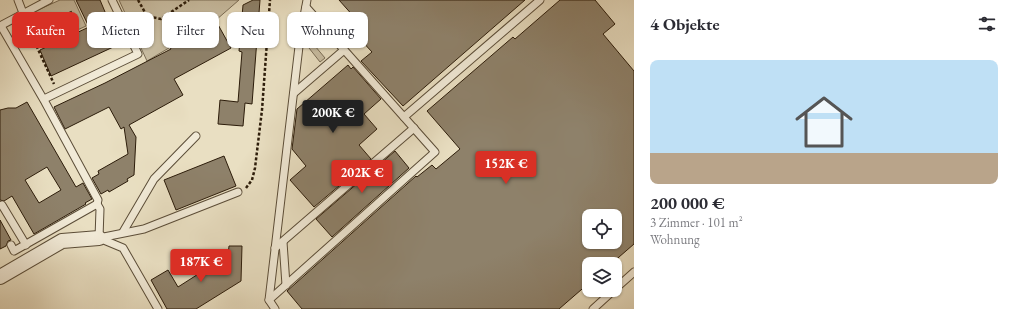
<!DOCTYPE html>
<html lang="de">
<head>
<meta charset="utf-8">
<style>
	body { margin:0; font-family:"EB Garamond",serif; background:#f2f2f3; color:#2b2b33; height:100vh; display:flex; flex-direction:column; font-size:15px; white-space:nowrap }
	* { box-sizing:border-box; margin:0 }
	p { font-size:13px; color:#7c7c81 }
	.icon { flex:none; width:22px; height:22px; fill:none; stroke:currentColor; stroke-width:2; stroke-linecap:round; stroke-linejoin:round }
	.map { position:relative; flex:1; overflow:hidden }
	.sheet { display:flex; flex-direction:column; background:#fff; width:380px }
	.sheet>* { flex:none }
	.top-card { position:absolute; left:12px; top:12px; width:380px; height:36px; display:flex; gap:8px }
	.buttons { position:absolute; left:582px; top:209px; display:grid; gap:8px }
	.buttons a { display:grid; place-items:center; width:40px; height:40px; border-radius:8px; background:#fff; box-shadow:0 1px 3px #0004; font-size:20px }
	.price { position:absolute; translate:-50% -34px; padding:0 9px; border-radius:4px; background:#d93025; color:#fff; font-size:13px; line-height:26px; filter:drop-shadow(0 1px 2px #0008) }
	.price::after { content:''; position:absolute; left:50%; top:24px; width:12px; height:9px; margin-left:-6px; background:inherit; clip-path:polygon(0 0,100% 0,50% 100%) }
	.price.selected { background:#222; color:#fff }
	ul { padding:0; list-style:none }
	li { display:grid; align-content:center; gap:8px; height:212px; padding:0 16px }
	li span { display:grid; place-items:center; height:124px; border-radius:8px; color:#555 }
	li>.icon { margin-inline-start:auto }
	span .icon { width:72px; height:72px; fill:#fffc; stroke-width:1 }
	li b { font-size:17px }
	h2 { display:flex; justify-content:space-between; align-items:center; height:48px; padding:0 16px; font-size:17px }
	.tag { padding:0 14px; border-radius:8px; background:#fff; box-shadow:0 1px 3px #0004; font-size:14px; line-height:36px }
	.tag.selected { background:#d93025; color:#fff }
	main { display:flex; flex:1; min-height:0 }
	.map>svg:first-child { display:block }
	.green { fill:#c9bea3; stroke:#7a6d56 }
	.building { fill:#8e816a; stroke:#2c1c0a; fill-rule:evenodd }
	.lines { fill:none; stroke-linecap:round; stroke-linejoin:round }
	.service-casing { stroke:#5b4d38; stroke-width:9 }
	.minor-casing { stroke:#5b4d38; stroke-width:16 }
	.path { stroke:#2c1c0a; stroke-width:2.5; stroke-dasharray:3 2; stroke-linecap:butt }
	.service { stroke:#f1ead7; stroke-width:7 }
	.minor { stroke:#f1ead7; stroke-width:14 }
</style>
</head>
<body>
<main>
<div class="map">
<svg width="634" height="309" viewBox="0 0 634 309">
	<rect width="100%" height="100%" fill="#e9dfc2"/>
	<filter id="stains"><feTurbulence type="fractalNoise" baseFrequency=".005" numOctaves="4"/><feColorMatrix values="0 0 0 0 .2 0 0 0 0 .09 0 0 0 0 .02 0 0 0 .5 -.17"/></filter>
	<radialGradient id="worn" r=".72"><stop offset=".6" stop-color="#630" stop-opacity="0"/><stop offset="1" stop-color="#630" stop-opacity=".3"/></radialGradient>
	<g class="green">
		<path d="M60 0H74L86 26 45 45 31 13Z"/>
		<path d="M119 0H239L216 20 147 61Z"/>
		<path d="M310 40 325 58 320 62 309 48Z"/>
	</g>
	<g class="building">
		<path d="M76 0H100L108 19 112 17 124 42 51 76 40 50 89 27Z"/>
		<path d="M253 0H260L252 104 245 103 243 126 218 124 220 100 238 102 242 52 239 51 243 5Z"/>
		<path d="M339 0H525L403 106 361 61 372 52 347 25 355 18Z"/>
		<path d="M560 0H595L615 24 603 34 634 71V244L611 264H589V283L559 309H302L287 291 416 176 417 177 432 165 436 169 460 149 427 111 513 37 515 39ZM589 216H615V242H589Z"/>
		<path d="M216 21 231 48 174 79 183 95 129 125 136 137 134 175 127 179 128 181 109 192 108 190 101 194 92 178 99 174 98 171 128 154 124 127 121 129 109 107 65 129 54 107 105 83 171 49 170 47Z"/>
		<path d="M348 65 351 69 353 67 381 99 364 114 377 129 359 145 371 159 314 207 290 180 306 166 292 149 297 109Z"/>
		<path d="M27 102 76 187 83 183 92 199 85 203 86 204 34 234 12 196 4 201 0 200V110L8 108H16ZM47 167 61 190 39 203 25 180Z"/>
		<path d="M395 151 409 168 332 237 316 219Z"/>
		<path d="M224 156 236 186 176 210 164 180Z"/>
		<path d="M0 220 11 240 8 241 6 246 0 249Z"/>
		<path d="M229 246H242L241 281 196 309H167L151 280 168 270 178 287 228 255Z"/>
	</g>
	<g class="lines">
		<g class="service-casing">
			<g id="service">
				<path d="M18 0 23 13"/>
				<path d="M0 26 49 0"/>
				<path d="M1 26 45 102 98 200 97 204 90 208 14 251 11 245"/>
				<path d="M294 93 344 50"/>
				<path d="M44 99 138 54 112 0"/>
				<path d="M404 117 540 0"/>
				<path d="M97 204 100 209 99 238"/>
				<path d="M2 205 26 245"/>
				<path d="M123 232 154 179 196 136"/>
				<path d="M99 238 144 229 238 192"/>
				<path d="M99 238 123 248 158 309"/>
				<path d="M283 242 286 285"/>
				<path d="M275 248 414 128"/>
				<path d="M615 289 634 272"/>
				<path d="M269 300 435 152 306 7"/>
				<path d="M275 309 269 300 300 38 307 0"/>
				<path d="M593 309 614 290"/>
			</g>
		</g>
		<g class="minor-casing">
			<path id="minor" d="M0 277 62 241 99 238"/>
		</g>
		<g class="path">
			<path d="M138 0 147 16 161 19 189 0"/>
			<path d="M58 14 61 21 53 24 50 17Z"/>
			<path d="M60 17 72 12"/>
			<path d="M27 23 30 32 54 84"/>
			<path d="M57 23 63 38"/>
			<path d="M16 34 23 31 30 32 52 21"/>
			<path d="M246 188 252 180 255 168 262 110 270 0"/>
		</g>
		<use href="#service" class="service"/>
		<use href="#minor" class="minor"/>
	</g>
	<rect width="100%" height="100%" filter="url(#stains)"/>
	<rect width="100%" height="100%" fill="url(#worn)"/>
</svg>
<div class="buttons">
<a><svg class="icon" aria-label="locate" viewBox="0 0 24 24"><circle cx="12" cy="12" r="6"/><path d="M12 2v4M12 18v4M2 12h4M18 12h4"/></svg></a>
<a><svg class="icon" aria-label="layers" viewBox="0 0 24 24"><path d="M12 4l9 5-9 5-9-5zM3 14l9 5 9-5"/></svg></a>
</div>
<b class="price selected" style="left:333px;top:134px">200K €</b>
<b class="price" style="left:506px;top:185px">152K €</b>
<b class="price" style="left:362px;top:194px">202K €</b>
<b class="price" style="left:201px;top:283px">187K €</b>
<div class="top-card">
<a class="tag selected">Kaufen</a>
<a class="tag">Mieten</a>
<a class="tag">Filter</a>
<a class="tag">Neu</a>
<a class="tag">Wohnung</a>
</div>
</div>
<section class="sheet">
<h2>4 Objekte<svg class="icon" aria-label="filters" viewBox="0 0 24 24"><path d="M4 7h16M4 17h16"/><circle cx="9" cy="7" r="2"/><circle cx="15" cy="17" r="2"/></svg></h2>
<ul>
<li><span style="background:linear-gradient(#bfe0f5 75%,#b9a48a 0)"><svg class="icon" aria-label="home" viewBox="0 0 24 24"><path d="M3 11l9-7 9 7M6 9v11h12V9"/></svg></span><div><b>200 000 €</b><p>3 Zimmer · 101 m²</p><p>Wohnung</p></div></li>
</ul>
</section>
</main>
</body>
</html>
